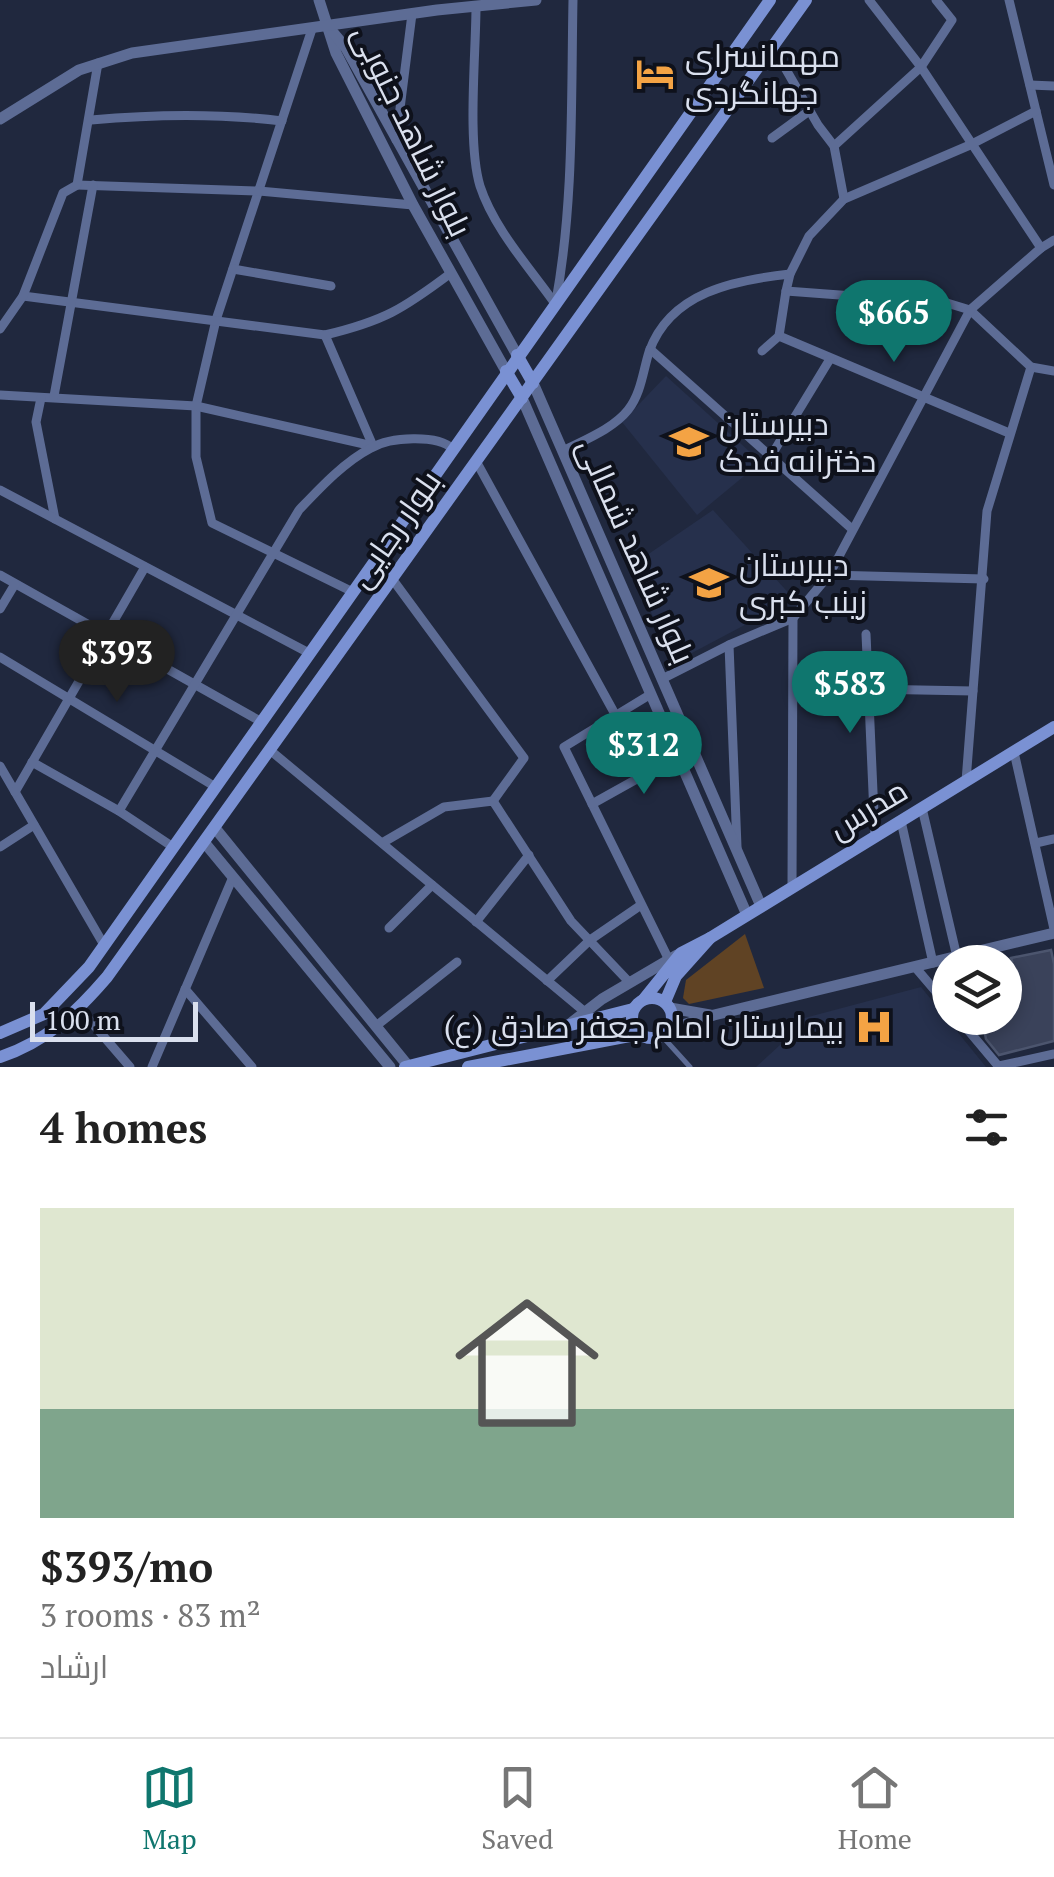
<!DOCTYPE html>
<html lang="en">
<head>
<meta charset="utf-8">
<style>
	body { margin:0; font-family:"PT Serif",Cairo,serif; background:#f6f6f6; color:#222; height:100vh; display:flex; flex-direction:column; font-size:38px; white-space:nowrap }
	* { box-sizing:border-box; margin:0 }
	p { font-size:32px; color:#767676 }
	.icon { flex:none; width:55px; height:55px; fill:none; stroke:currentColor; stroke-width:2; stroke-linecap:round; stroke-linejoin:round }
	.map { position:relative; height:1067px; overflow:hidden }
	.drawer { display:flex; flex-direction:column; background:#fff; flex:1 }
	.drawer>* { flex:none }
	.buttons { position:absolute; left:932px; top:945px; display:grid; gap:20px }
	.buttons a { display:grid; place-items:center; width:90px; height:90px; border-radius:50%; background:#fff; box-shadow:0 5px 15px #0003; font-size:50px }
	.scale { position:absolute; left:30px; bottom:25px; width:168px; box-sizing:border-box; padding-left:10px; border:5px solid #dae0ee; border-top:0; font-size:28px; line-height:35px; white-space:nowrap; color:#dae0ee; -webkit-text-stroke:8px #0e111b; paint-order:stroke }
	.price { position:absolute; translate:-50% -85px; padding:0 22px; border-radius:35px; background:#0f766e; color:#fff; font-size:32px; line-height:65px; filter:drop-shadow(0 2px 5px #0008) }
	.price::after { content:''; position:absolute; left:50%; top:60px; width:30px; height:22px; margin-left:-15px; background:inherit; clip-path:polygon(0 0,100% 0,50% 100%) }
	.price.active { background:#222; color:#fff }
	ul { padding:0; list-style:none }
	li { display:grid; align-content:center; gap:20px; height:530px; padding:0 40px }
	li span { display:grid; place-items:center; height:310px; border-radius:0px; color:#555 }
	li>.icon { margin-inline-start:auto }
	span .icon { width:180px; height:180px; fill:#fffc; stroke-width:1 }
	li b { font-size:42px }
	h2 { display:flex; justify-content:space-between; align-items:center; height:120px; padding:0 40px; font-size:42px }
	.menu { display:flex; justify-content:space-around; align-items:center; height:140px; border-top:2px solid #e0e0e0; background:#fff; font-size:28px; color:#767676 }
	.menu a { display:grid; justify-items:center; gap:5px }
	.menu .active { color:#0f766e }
	.map>svg:first-child { display:block }
	.built { fill:#26304c }
	.green { fill:#604324 }
	.building { fill:#3a425a; stroke:#4c556e; stroke-width:2.5 }
	.lines { fill:none; stroke-linecap:round; stroke-linejoin:round }
	.service { stroke:#5d6c95; stroke-width:5 }
	.minor { stroke:#5d6c95; stroke-width:9 }
	.tertiary { stroke:#5d6c95; stroke-width:11 }
	.secondary { stroke:#7a91d3; stroke-width:12 }
	.labels { text-anchor:middle; stroke-width:8; stroke-linejoin:round; paint-order:stroke }
	.poi-label { font-size:32px; fill:#dae0ee; stroke:#0e111b; text-anchor:start }
	.street-label { font-size:32px; fill:#dae0ee; stroke:#0e111b }
</style>
</head>
<body>
<div class="map">
<svg width="1054" height="1067" viewBox="0 0 1054 1067">
	<rect width="100%" height="100%" fill="#20283e"/>
	<g class="built">
		<path d="M666 376 761 462 697 515 622 422Z"/>
		<path d="M713 510 794 599 673 663 631 566Z"/>
		<path d="M921 987 986 1067H756L792 1034 797 1020Z"/>
	</g>
	<path class="green" d="M745 934 764 988 689 1004 683 998 686 980Z"/>
	<path class="building" d="M1051 950 1054 964V1041L999 1055 986 1039 982 1018H1005V962L1012 961 1011 958Z"/>
	<g class="lines">
		<path class="service" d="M661 1035 690 1067"/>
		<g class="minor">
			<path d="M869 0 921 67 1041 248"/>
			<path d="M1009 0 1054 185"/>
			<path d="M476 6C476 53 467 143 480 186 494 229 530 268 556 305"/>
			<path d="M312 29 216 320 196 406V457L212 523 353 592"/>
			<path d="M773 47 818 125 834 146 844 199"/>
			<path d="M1030 85 1054 86"/>
			<path d="M1036 111 970 145 844 199 809 236 790 274 786 291 947 303 970 310 1031 367 1054 371"/>
			<path d="M91 120C156 114 217 113 282 121"/>
			<path d="M772 138 809 111"/>
			<path d="M396 140 412 14"/>
			<path d="M834 146 921 67 952 20 936 0"/>
			<path d="M77 185 259 191 413 205"/>
			<path d="M233 269 331 286"/>
			<path d="M786 291 779 336 1009 433"/>
			<path d="M23 296 325 335C384 321 403 309 451 273"/>
			<path d="M556 301C574 203 571 100 573 0"/>
			<path d="M0 329 23 296 63 193 77 185 98 63"/>
			<path d="M325 335 373 446"/>
			<path d="M650 349 852 529"/>
			<path d="M762 351 779 336"/>
			<path d="M0 395 196 406 373 446"/>
			<path d="M54 396 93 185"/>
			<path d="M41 398 36 422 55 519"/>
			<path d="M563 451C584 440 613 429 628 410 641 394 643 371 649 352 670 292 735 280 790 274"/>
			<path d="M771 456 830 359"/>
			<path d="M476 461 616 716"/>
			<path d="M0 490 309 653"/>
			<path d="M0 575 260 721"/>
			<path d="M829 575 984 579"/>
			<path d="M393 580 524 758 493 801"/>
			<path d="M0 609 15 584"/>
			<path d="M866 634 875 837"/>
			<path d="M729 645 737 847"/>
			<path d="M0 657 214 786"/>
			<path d="M662 679 729 645 793 618 829 575 970 310 1041 248 1054 240"/>
			<path d="M867 689 973 691"/>
			<path d="M651 694 564 747 669 960"/>
			<path d="M271 751 585 1012"/>
			<path d="M1014 752 1054 929"/>
			<path d="M32 762 119 811 173 847"/>
			<path d="M0 766 104 945"/>
			<path d="M966 781 987 511 1031 367"/>
			<path d="M15 792 145 567"/>
			<path d="M592 804 678 756"/>
			<path d="M922 808 957 957"/>
			<path d="M119 811 299 510C320 488 344 462 371 448 390 437 437 434 453 449"/>
			<path d="M901 821 933 963"/>
			<path d="M382 843 444 807 493 801 571 921 630 983"/>
			<path d="M1036 843 1054 839"/>
			<path d="M0 847 34 825"/>
			<path d="M792 887 793 618"/>
			<path d="M476 922 529 855"/>
			<path d="M389 928 432 885"/>
			<path d="M915 967 950 1008"/>
			<path d="M547 981 590 940 641 905"/>
			<path d="M185 989 252 1067"/>
			<path d="M80 1009 130 1067"/>
			<path d="M958 1018 999 1067"/>
			<path d="M376 1026 457 962"/>
			<path d="M999 1066 1054 1054"/>
			<path d="M152 1067 233 877"/>
		</g>
		<g class="tertiary">
			<path d="M319 0 336 53 413 205 506 371"/>
			<path d="M331 30 346 48 517 355"/>
			<path d="M0 119 79 70 132 53 437 10 536 0"/>
			<path d="M533 383 761 906"/>
			<path d="M522 398 747 915"/>
			<path d="M215 828 409 1067"/>
			<path d="M204 842 390 1067"/>
			<path d="M670 1008 710 1015"/>
			<path d="M571 1023 602 999 677 955"/>
			<path d="M667 1030 714 1015 1054 933"/>
		</g>
		<g class="secondary">
			<path d="M517 355 533 383"/>
			<path d="M506 371 522 398"/>
			<path d="M710 938 1054 727"/>
			<circle cx="652" cy="1018" r="20"/>
			<path d="M644 999 681 953 710 938 676 976 665 1002"/>
			<path d="M0 1033 44 1014 89 967 770 0"/>
			<path d="M0 1057C46 1042 76 1013 107 977L806 0"/>
			<path d="M405 1067 633 1009"/>
			<path d="M468 1067 640 1034"/>
		</g>
	</g>
	<defs>
		<g id="hotel-bare" transform="scale(3)"><path d="M-6-4.5h1.5V1H6V5H4.5V3h-9V5H-6ZM-4 0a1.8 1.8 0 1 1 3.6 0ZM.5 0V-2.5h3Q6-2.5 6 0Z" fill="#f4a344" stroke="#0e111b" stroke-width="2.5" paint-order="stroke"/></g>
		<g id="school-bare" transform="scale(3)"><path d="M0-5L7-2L0 1L-7-2ZM-4 1L0 2.5L4 1V4Q0 6-4 4Z" fill="#f4a344" stroke="#0e111b" stroke-width="2.5" paint-order="stroke"/></g>
		<g id="university-bare" transform="scale(3)"><path d="M0-5L7-2L0 1L-7-2ZM-4 1L0 2.5L4 1V4Q0 6-4 4Z" fill="#f4a344" stroke="#0e111b" stroke-width="2.5" paint-order="stroke"/></g>
		<g id="hospital-bare" transform="scale(3)"><path d="M-5-5h3v3.5h4V-5h3V5h-3V1.5h-4V5h-3Z" fill="#f4a344" stroke="#0e111b" stroke-width="2.5" paint-order="stroke"/></g>
	</defs>
	<g fill-rule="evenodd">
		<use href="#hotel-bare" x="655" y="74"/>
		<use href="#school-bare" x="689" y="442"/>
		<use href="#university-bare" x="709" y="583"/>
		<use href="#hospital-bare" x="874" y="1027"/>
	</g>
	<g class="labels">
		<g class="poi-label">
			<text x="685" y="67">مهمانسرای<tspan x="685" dy="37">جهانگردی</tspan></text>
			<text x="719" y="435">دبیرستان<tspan x="719" dy="37">دخترانه فدک</tspan></text>
			<text x="739" y="576">دبیرستان<tspan x="739" dy="37">زینب کبری</tspan></text>
			<text x="844" y="1038" text-anchor="end">بیمارستان امام جعفر صادق (ع)</text>
		</g>
		<g class="street-label">
			<text transform="translate(412 131) rotate(64)" y="11">بلوار شاهد جنوبی</text>
			<text transform="translate(395 529) rotate(-55)" y="11">بلوار رجایی</text>
			<text transform="translate(636 551) rotate(66)" y="11">بلوار شاهد شمالی</text>
			<text transform="translate(868 809) rotate(-31)" y="11">مدرس</text>
		</g>
	</g>
</svg>
<div class="buttons">
<a><svg class="icon" aria-label="layers" viewBox="0 0 24 24"><path d="M12 4l9 5-9 5-9-5zM3 14l9 5 9-5"/></svg></a>
</div>
<div class="scale">100 m</div>
<b class="price" style="left:894px;top:365px">$665</b>
<b class="price active" style="left:117px;top:705px">$393</b>
<b class="price" style="left:850px;top:736px">$583</b>
<b class="price" style="left:644px;top:797px">$312</b>
</div>
<section class="drawer">
<h2>4 homes<svg class="icon" aria-label="filters" viewBox="0 0 24 24"><path d="M4 7h16M4 17h16"/><circle cx="9" cy="7" r="2"/><circle cx="15" cy="17" r="2"/></svg></h2>
<ul>
<li><span style="background:linear-gradient(#dfe7d0 65%,#7fa58c 0)"><svg class="icon" aria-label="home" viewBox="0 0 24 24"><path d="M3 11l9-7 9 7M6 9v11h12V9"/></svg></span><div><b>$393/mo</b><p>3 rooms · 83 m²</p><p>ارشاد</p></div></li>
</ul>
</section>
<nav class="menu">
<a class="active"><svg class="icon" aria-label="map" viewBox="0 0 24 24"><path d="M3 6l6-2 6 2 6-2v14l-6 2-6-2-6 2zM9 4v14M15 6v14"/></svg>Map</a>
<a><svg class="icon" aria-label="saved" viewBox="0 0 24 24"><path d="M7 4h10v16l-5-4-5 4z"/></svg>Saved</a>
<a><svg class="icon" aria-label="home" viewBox="0 0 24 24"><path d="M3 11l9-7 9 7M6 9v11h12V9"/></svg>Home</a>
</nav>
</body>
</html>
